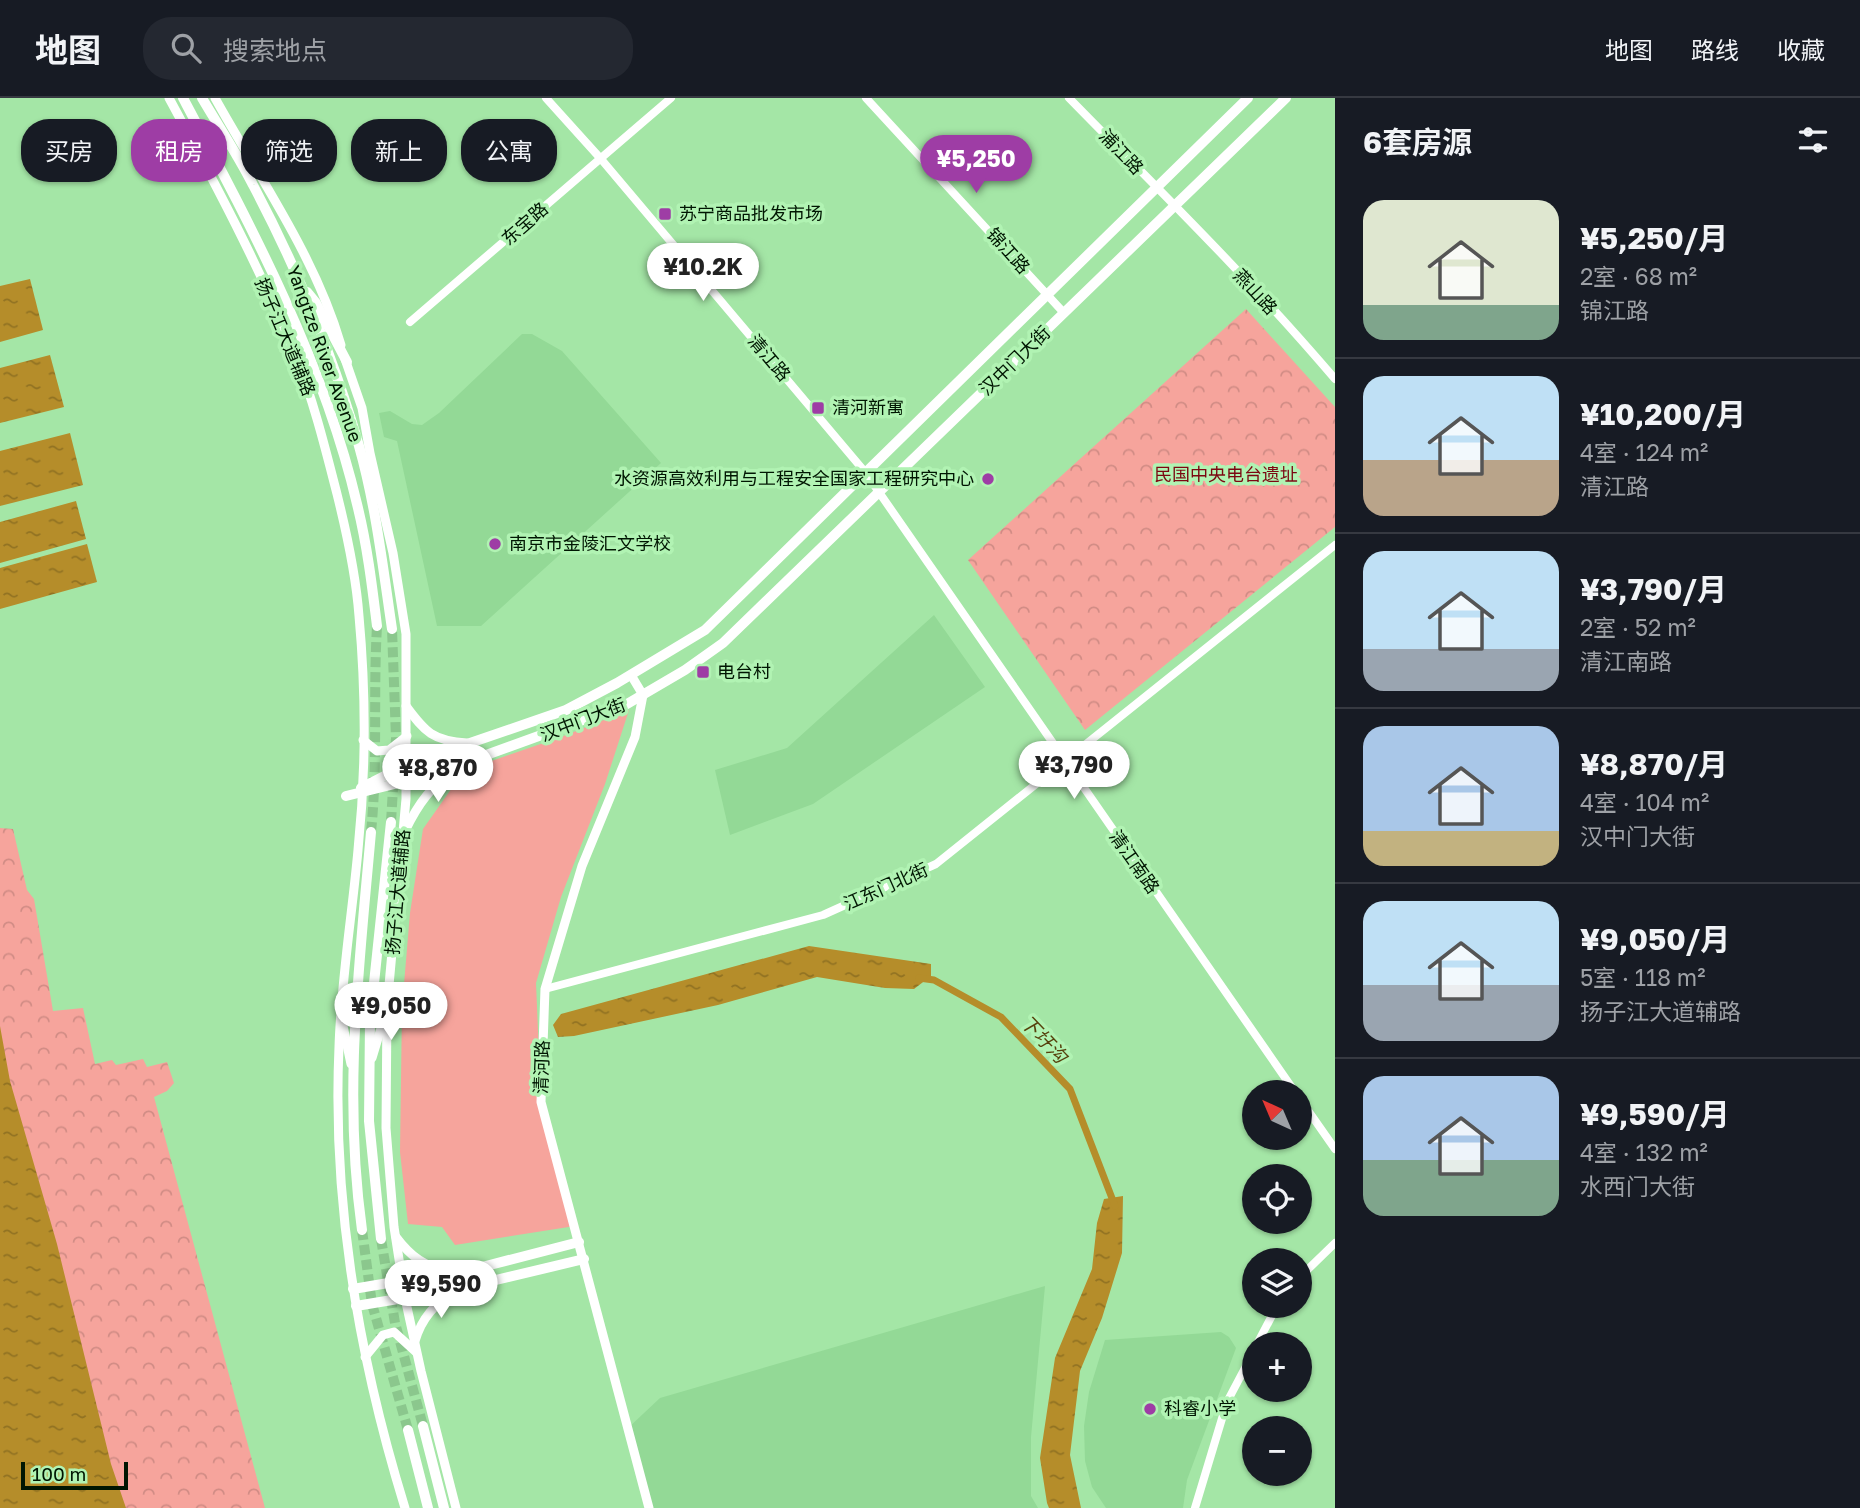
<!DOCTYPE html>
<html lang="zh">
<head>
<meta charset="utf-8">
<style>
	body { margin:0; font-family:"Golos Text","Noto Sans SC",sans-serif; background:#242831; color:#f1f3f6; height:100vh; display:flex; flex-direction:column; font-size:26px; white-space:nowrap }
	* { box-sizing:border-box; margin:0 }
	p { font-size:23px; color:#9ea1a6 }
	.icon { flex:none; width:38px; height:38px; fill:none; stroke:currentColor; stroke-width:2; stroke-linecap:round; stroke-linejoin:round }
	.map { position:relative; flex:1; overflow:hidden }
	.sheet { display:flex; flex-direction:column; background:#171b24; width:525px }
	.sheet>* { flex:none }
	.banner { position:absolute; left:21px; top:21px; width:665px; height:63px; display:flex; gap:14px }
	.needle { width:46px; rotate:316deg }
	.buttons { position:absolute; left:1242px; top:982px; display:grid; gap:14px }
	.buttons a { display:grid; place-items:center; width:70px; height:70px; border-radius:50%; background:#171b24; box-shadow:0 2px 5px #0004; font-size:35px }
	.scale { position:absolute; left:21px; bottom:18px; width:107px; box-sizing:border-box; padding-left:7px; border:4px solid #001602; border-top:0; font-size:19px; line-height:24px; white-space:nowrap; color:#001602; -webkit-text-stroke:5px #b1f3b3; paint-order:stroke }
	.price { position:absolute; translate:-50% -60px; padding:0 16px; border-radius:24px; background:#fff; color:#222; font-size:23px; line-height:46px; filter:drop-shadow(0 2px 4px #0008) }
	.price::after { content:''; position:absolute; left:50%; top:42px; width:21px; height:16px; margin-left:-10px; background:inherit; clip-path:polygon(0 0,100% 0,50% 100%) }
	.price.on { background:#9e3da5; color:#fff }
	ul { padding:0; list-style:none }
	li { display:flex; align-items:center; gap:21px; height:175px; padding:0 28px }
	li+li { border-top:2px solid #363941 }
	li span { display:grid; place-items:center; flex:none; width:196px; height:140px; border-radius:21px; color:#555 }
	li>.icon { margin-inline-start:auto }
	span .icon { width:84px; height:84px; fill:#fffc; stroke-width:1 }
	li b { font-size:30px }
	h2 { display:flex; justify-content:space-between; align-items:center; height:84px; padding:0 28px; font-size:30px }
	.tag { padding:0 24px; border-radius:28px; background:#171b24; box-shadow:0 2px 5px #0004; font-size:24px; line-height:63px }
	.tag.on { background:#9e3da5; color:#fff }
	header { display:flex; align-items:center; gap:42px; box-sizing:border-box; height:98px; padding:0 35px; background:#171b24; border-bottom:2px solid #363941 }
	header strong { font-size:33px }
	nav { display:flex; gap:38px; margin-inline-start:auto; font-size:24px }
	.search { width:490px; height:63px; background:#242831; display:flex; align-items:center; gap:18px; box-sizing:border-box; padding:0 24px; border-radius:28px; color:#9ea1a6; font-size:26px }
	main { display:flex; flex:1; min-height:0 }
	.map>svg:first-child { display:block }
	.built { fill:#93d996 }
	.grass { fill:#f6a49c }
	.park { fill:url(#park-crowns) }
	.water { fill:url(#water-ripples) }
	.lines { fill:none; stroke-linecap:round; stroke-linejoin:round }
	.canal { stroke:#b58d2a; stroke-width:7 }
	.trunk-tunnel { stroke:#8bc78d; stroke-width:10; stroke-dasharray:10 5; stroke-linecap:butt }
	.tertiary { stroke:#fff; stroke-width:8 }
	.secondary { stroke:#fff; stroke-width:9 }
	.primary { stroke:#fff; stroke-width:10 }
	.trunk { stroke:#fff; stroke-width:10 }
	.poi-dot { fill:#9e3da5; stroke:#b1f3b3; stroke-width:2.5 }
	.labels { text-anchor:middle; stroke-width:7; stroke-linejoin:round; paint-order:stroke }
	.street-label { font-size:18px; fill:#001602; stroke:#b1f3b3 }
	.poi-label { font-size:18px; fill:#001602; stroke:#b1f3b3; text-anchor:start }
	.park-label { font-size:18px; fill:#7b0711; stroke:#b1f3b3 }
	.water-label { font-size:19px; font-style:italic; fill:#56410c; stroke:#b1f3b3 }
</style>
</head>
<body>
<header>
<strong>地图</strong>
<div class="search"><svg class="icon" aria-label="search" viewBox="0 0 24 24"><circle cx="10" cy="10" r="6"/><path d="M15 15l6 6"/></svg>搜索地点</div>
<nav><a>地图</a><a>路线</a><a>收藏</a></nav>
</header>
<main>
<div class="map">
<svg width="1335" height="1410" viewBox="0 0 1335 1410">
	<defs>
		<pattern id="park-crowns" width="20" height="18" patternUnits="userSpaceOnUse" patternTransform="scale(1.75)"><rect width="20" height="18" fill="#f6a49c"/><path d="M2 6a3 3 0 1 1 6 0M12 15a3 3 0 1 1 6 0" fill="none" stroke="#d18c85"/></pattern>
		<pattern id="water-ripples" width="26" height="14" patternUnits="userSpaceOnUse" patternTransform="scale(1.75)"><rect width="26" height="14" fill="#b58d2a"/><path d="M2 4q2-2 4 0t4 0M15 11q2-2 4 0t4 0" fill="none" stroke="#917222"/></pattern>
	</defs>
	<rect width="100%" height="100%" fill="#a4e6a6"/>
	<g class="built">
		<path d="M522 236H532L562 253 661 365 481 528H437L397 343 384 339 379 315 390 313 412 326 422 327 439 315Z"/>
		<path d="M934 517 985 589 813 706 730 737 715 672 787 650Z"/>
		<path d="M1045 1188 1031 1339V1398L1038 1410H650L627 1331 660 1300Z"/>
		<path d="M1221 1234 1229 1239 1236 1250 1187 1382 1183 1410H1106L1092 1389 1085 1363 1084 1328 1089 1294 1105 1242Z"/>
	</g>
	<path class="grass" d="M629 612 605 686 561 799 536 885 541 1004 575 1128 455 1147 442 1129 408 1126 400 1054 402 910 410 815 423 731 459 680 477 668 561 639Z"/>
	<g class="park">
		<path d="M1246 211 1335 309V429L1085 632 968 462Z"/>
		<path d="M0 730 13 731 27 792 34 801 53 913 83 910 95 966 112 962 116 967 143 961 147 969 167 964 174 985 167 993 154 999 265 1410H104L0 990Z"/>
	</g>
	<g class="water">
		<path d="M30 181 43 232 0 244V188Z"/>
		<path d="M50 257 64 309 0 325V270Z"/>
		<path d="M70 335 83 387 0 408V353Z"/>
		<path d="M76 403 86 441 0 465V424Z"/>
		<path d="M87 446 97 484 0 511V470Z"/>
		<path d="M809 848 931 866V878L914 891 885 890 817 879 718 907 574 938 558 939 553 927 561 916Z"/>
		<path d="M0 928 10 983 57 1146 111 1366 126 1410H0Z"/>
		<path d="M1123 1098 1122 1155 1102 1220 1080 1273 1070 1357 1081 1410H1049L1047 1405 1040 1360 1055 1260 1092 1171 1097 1125 1104 1101Z"/>
	</g>
	<g class="lines">
		<path class="canal" d="M919 880 934 882 1001 919 1070 991 1115 1108"/>
		<g class="trunk-tunnel">
			<path d="M391 724 396 640 392 531"/>
			<path d="M371 734C378 665 373 597 377 528"/>
			<path d="M362 1132 372 1206 408 1332"/>
			<path d="M381 1141 395 1225 423 1328"/>
		</g>
		<g class="tertiary">
			<path d="M546 0 601 61 865 374 1295 994"/>
			<path d="M866 0 1064 215"/>
			<path d="M1069 0C1159 92 1252 183 1335 281"/>
			<path d="M410 224 671 0"/>
			<path d="M545 891 823 817 936 766 1335 447"/>
			<path d="M1300 1001 1335 1051"/>
			<path d="M1300 1179 1335 1145"/>
			<path d="M1257 1246 1277 1208"/>
			<path d="M1195 1410 1227 1304 1255 1251"/>
		</g>
		<g class="secondary">
			<path d="M169 0C214 83 259 168 295 256 313 301 325 349 337 396 347 436 356 477 359 518 366 595 366 675 358 752 352 818 341 883 339 949 332 1105 359 1261 405 1410"/>
			<path d="M215 0C260 81 315 158 341 247"/>
			<path d="M345 261 362 310 370 355 393 455 406 536V701L387 909 386 1030 394 1129 405 1200 421 1273 456 1410"/>
			<path d="M631 577 643 597 635 639 582 768 545 891 541 1004 649 1410"/>
			<path d="M406 608C425 634 433 643 467 645"/>
			<path d="M363 642 377 653 389 652 407 638"/>
			<path d="M405 733C419 704 431 689 457 669"/>
			<path d="M343 928 351 966"/>
			<path d="M372 960 385 917"/>
			<path d="M396 1139C411 1159 425 1169 450 1174"/>
			<path d="M415 1243C422 1219 435 1207 454 1192"/>
			<path d="M365 1259 383 1237 394 1234 416 1254"/>
		</g>
		<g class="primary">
			<path d="M361 690 406 667 566 612 617 585 705 532 1248 0"/>
			<path d="M346 698 431 677 627 606 685 572 723 545 1286 0"/>
			<path d="M353 1191 482 1169 579 1144"/>
			<path d="M356 1208 458 1191 584 1161"/>
		</g>
		<g class="trunk">
			<path d="M183 0C251 128 324 264 357 406 367 446 372 487 377 528"/>
			<path d="M202 0C219 29 238 57 253 87 297 170 333 258 359 348 376 408 383 470 392 531"/>
			<path d="M307 194 316 205 347 264"/>
			<path d="M305 264 309 295"/>
			<path d="M362 1132C343 995 359 871 371 734"/>
			<path d="M381 1141 369 1023 370 923 391 724"/>
			<path d="M423 1328 444 1410"/>
			<path d="M408 1332 428 1410"/>
		</g>
	</g>
	<g class="poi-dot">
		<rect x="658" y="109" width="14" height="14" rx="3.5"/>
		<rect x="811" y="303" width="14" height="14" rx="3.5"/>
		<circle cx="988" cy="381" r="7"/>
		<circle cx="495" cy="446" r="7"/>
		<rect x="696" y="567" width="14" height="14" rx="3.5"/>
		<circle cx="1150" cy="1311" r="7"/>
	</g>
	<g class="labels">
		<g class="street-label">
			<text transform="translate(1121 54) rotate(46)" y="6">浦江路</text>
			<text transform="translate(525 126) rotate(-41)" y="6">东宝路</text>
			<text transform="translate(1008 153) rotate(48)" y="6">锦江路</text>
			<text transform="translate(1255 194) rotate(47)" y="6">燕山路</text>
			<text transform="translate(285 239) rotate(67)" y="6">扬子江大道辅路</text>
			<text transform="translate(324 256) rotate(70)" y="6">Yangtze River Avenue</text>
			<text transform="translate(769 260) rotate(50)" y="6">清江路</text>
			<text transform="translate(1015 263) rotate(-44)" y="6">汉中门大街</text>
			<text transform="translate(583 622) rotate(-21)" y="6">汉中门大街</text>
			<text transform="translate(1134 764) rotate(55)" y="6">清江南路</text>
			<text transform="translate(886 789) rotate(-24)" y="6">江东门北街</text>
			<text transform="translate(398 794) rotate(-85)" y="6">扬子江大道辅路</text>
			<text transform="translate(542 969) rotate(-88)" y="6">清河路</text>
		</g>
		<g class="poi-label">
			<text x="679" y="122">苏宁商品批发市场</text>
			<text x="832" y="316">清河新寓</text>
			<text x="974" y="387" text-anchor="end">水资源高效利用与工程安全国家工程研究中心</text>
			<text x="509" y="452">南京市金陵汇文学校</text>
			<text x="717" y="580">电台村</text>
			<text x="1164" y="1317">科睿小学</text>
		</g>
		<g class="park-label">
			<text x="1226" y="383">民国中央电台遗址</text>
		</g>
		<g class="water-label">
			<text transform="translate(1044 941) rotate(46)" y="7">下圩沟</text>
		</g>
	</g>
</svg>
<div class="buttons">
<a><svg class="needle" viewBox="-14 -14 28 28"><path d="M0-13l5 13h-10z" fill="#e53935"/><path d="M0 13l5-13h-10z" fill="#9ea1a6"/></svg></a>
<a><svg class="icon" aria-label="locate" viewBox="0 0 24 24"><circle cx="12" cy="12" r="6"/><path d="M12 2v4M12 18v4M2 12h4M18 12h4"/></svg></a>
<a><svg class="icon" aria-label="layers" viewBox="0 0 24 24"><path d="M12 4l9 5-9 5-9-5zM3 14l9 5 9-5"/></svg></a>
<a>+</a>
<a>−</a>
</div>
<div class="scale">100 m</div>
<b class="price on" style="left:976px;top:97px">¥5,250</b>
<b class="price" style="left:703px;top:205px">¥10.2K</b>
<b class="price" style="left:1074px;top:703px">¥3,790</b>
<b class="price" style="left:438px;top:706px">¥8,870</b>
<b class="price" style="left:391px;top:944px">¥9,050</b>
<b class="price" style="left:441px;top:1222px">¥9,590</b>
<div class="banner">
<a class="tag">买房</a>
<a class="tag on">租房</a>
<a class="tag">筛选</a>
<a class="tag">新上</a>
<a class="tag">公寓</a>
</div>
</div>
<section class="sheet">
<h2>6套房源<svg class="icon" aria-label="filters" viewBox="0 0 24 24"><path d="M4 7h16M4 17h16"/><circle cx="9" cy="7" r="2"/><circle cx="15" cy="17" r="2"/></svg></h2>
<ul>
<li><span style="background:linear-gradient(#dfe7d0 75%,#7fa58c 0)"><svg class="icon" aria-label="home" viewBox="0 0 24 24"><path d="M3 11l9-7 9 7M6 9v11h12V9"/></svg></span><div><b>¥5,250/月</b><p>2室 · 68 m²</p><p>锦江路</p></div></li>
<li><span style="background:linear-gradient(#bfe0f5 60%,#b9a48a 0)"><svg class="icon" aria-label="home" viewBox="0 0 24 24"><path d="M3 11l9-7 9 7M6 9v11h12V9"/></svg></span><div><b>¥10,200/月</b><p>4室 · 124 m²</p><p>清江路</p></div></li>
<li><span style="background:linear-gradient(#bfe0f5 70%,#9aa5b1 0)"><svg class="icon" aria-label="home" viewBox="0 0 24 24"><path d="M3 11l9-7 9 7M6 9v11h12V9"/></svg></span><div><b>¥3,790/月</b><p>2室 · 52 m²</p><p>清江南路</p></div></li>
<li><span style="background:linear-gradient(#a9c7e8 75%,#c2b280 0)"><svg class="icon" aria-label="home" viewBox="0 0 24 24"><path d="M3 11l9-7 9 7M6 9v11h12V9"/></svg></span><div><b>¥8,870/月</b><p>4室 · 104 m²</p><p>汉中门大街</p></div></li>
<li><span style="background:linear-gradient(#bfe0f5 60%,#9aa5b1 0)"><svg class="icon" aria-label="home" viewBox="0 0 24 24"><path d="M3 11l9-7 9 7M6 9v11h12V9"/></svg></span><div><b>¥9,050/月</b><p>5室 · 118 m²</p><p>扬子江大道辅路</p></div></li>
<li><span style="background:linear-gradient(#a9c7e8 60%,#7fa58c 0)"><svg class="icon" aria-label="home" viewBox="0 0 24 24"><path d="M3 11l9-7 9 7M6 9v11h12V9"/></svg></span><div><b>¥9,590/月</b><p>4室 · 132 m²</p><p>水西门大街</p></div></li>
</ul>
</section>
</main>
</body>
</html>
